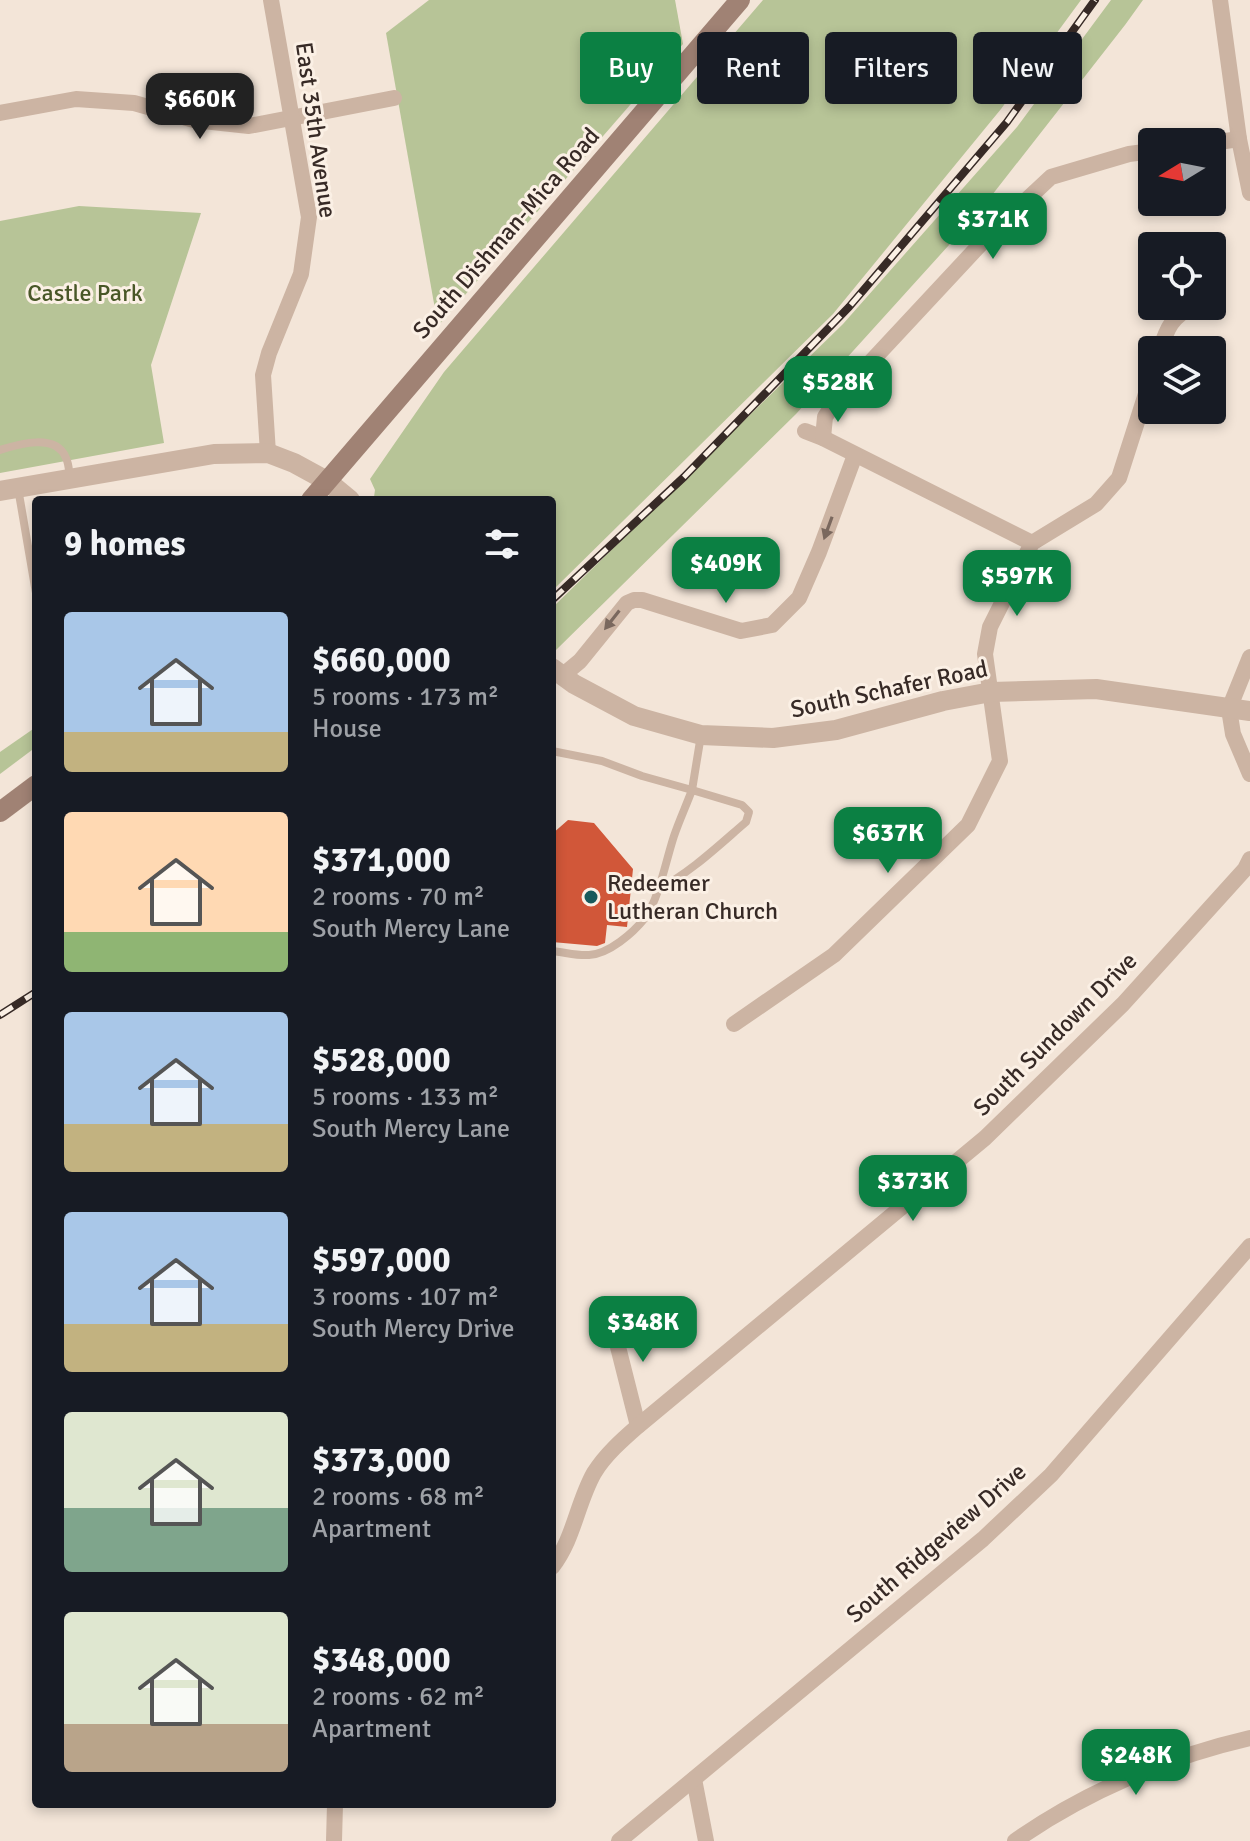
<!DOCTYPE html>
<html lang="en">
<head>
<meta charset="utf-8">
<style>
	body { margin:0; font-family:Signika,sans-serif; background:#242831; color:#f1f3f6; height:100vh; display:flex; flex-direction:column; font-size:30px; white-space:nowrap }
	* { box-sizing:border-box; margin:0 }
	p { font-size:26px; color:#9ea1a6 }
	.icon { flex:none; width:44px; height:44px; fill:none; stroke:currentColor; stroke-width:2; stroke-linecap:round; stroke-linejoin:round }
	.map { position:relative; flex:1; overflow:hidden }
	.drawer { position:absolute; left:32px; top:496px; width:524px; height:1312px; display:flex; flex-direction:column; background:#171b24; border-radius:8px; box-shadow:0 4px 12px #0003 }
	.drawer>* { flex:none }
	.hud { position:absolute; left:580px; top:32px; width:550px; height:72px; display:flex; gap:16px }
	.needle { width:52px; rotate:260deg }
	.buttons { position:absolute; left:1138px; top:128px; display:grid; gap:16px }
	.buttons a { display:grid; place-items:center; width:88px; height:88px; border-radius:8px; background:#171b24; box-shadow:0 4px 12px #0003; font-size:40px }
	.price { position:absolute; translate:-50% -68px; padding:0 18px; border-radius:16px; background:#0b8043; color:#fff; font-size:26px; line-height:52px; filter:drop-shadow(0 2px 4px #0008) }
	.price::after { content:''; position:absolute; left:50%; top:48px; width:24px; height:18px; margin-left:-12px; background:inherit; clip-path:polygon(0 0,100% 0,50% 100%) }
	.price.on { background:#222; color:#fff }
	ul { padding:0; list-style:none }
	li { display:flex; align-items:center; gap:24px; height:200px; padding:0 32px }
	li span { display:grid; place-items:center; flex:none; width:224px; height:160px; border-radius:8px; color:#555 }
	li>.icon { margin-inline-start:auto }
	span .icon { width:96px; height:96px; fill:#fffc; stroke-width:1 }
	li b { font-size:34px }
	h2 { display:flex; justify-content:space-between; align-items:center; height:96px; padding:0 32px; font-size:34px }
	.chip { padding:0 28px; border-radius:8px; background:#171b24; box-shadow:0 4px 12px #0003; font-size:28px; line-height:72px }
	.chip.on { background:#0b8043; color:#fff }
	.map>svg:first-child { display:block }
	.green { fill:#b7c497 }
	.building { fill:#d15739 }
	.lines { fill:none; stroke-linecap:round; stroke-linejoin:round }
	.service { stroke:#ccb4a3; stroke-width:8 }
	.minor { stroke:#ccb4a3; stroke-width:16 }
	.tertiary { stroke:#ccb4a3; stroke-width:20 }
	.secondary { stroke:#a08274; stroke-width:20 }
	.rail-casing { stroke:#372a26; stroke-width:8 }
	.rail { stroke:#fbf0e5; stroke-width:5; stroke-dasharray:15; stroke-linecap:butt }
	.oneway { fill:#7a685e }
	.poi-dot { fill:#185a5c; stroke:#fbf0e5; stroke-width:3 }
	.labels { text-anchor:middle; stroke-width:6; stroke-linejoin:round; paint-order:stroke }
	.street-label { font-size:24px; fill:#372a26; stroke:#fbf0e5 }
	.park-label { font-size:24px; fill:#485727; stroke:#fbf0e5 }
	.poi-label { font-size:24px; fill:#372a26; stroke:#fbf0e5; text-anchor:start }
</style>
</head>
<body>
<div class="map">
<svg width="1250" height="1841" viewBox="0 0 1250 1841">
	<rect width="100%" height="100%" fill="#f3e5d8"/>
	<g class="green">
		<path d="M429 0H675L683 44 438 326 386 33Z"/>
		<path d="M763 0H1081L1001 109 833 314 552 591V500H378L374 497 375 490 370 479 444 372Z"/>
		<path d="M1111 0H1143L1125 25 978 213 796 414 555 651 552 649V608L843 324 1017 127Z"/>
		<path d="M79 206 201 213 151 365 164 443 0 473V221Z"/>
		<path d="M36 727V747L0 774V752Z"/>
	</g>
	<path class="building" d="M568 820 594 823 633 869 627 927 607 925 605 943 597 946 552 942V834Z"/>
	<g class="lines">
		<g class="service">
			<path d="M0 450C19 444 56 433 66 458 69 464 69 472 70 478"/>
			<path d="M18 488 36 593"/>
			<path d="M552 751 602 761 642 776 692 790 701 735"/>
			<path d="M552 951C564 952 577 956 589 955 609 954 633 933 645 918 659 899 666 860 674 836 679 821 686 806 692 790L742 805 749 812 746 822C718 846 690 873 657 890"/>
		</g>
		<g class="minor">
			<path d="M1220 0 1239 139 1250 193"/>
			<path d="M0 113 76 99 134 103 194 120 249 126 394 98"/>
			<path d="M1212 143 1239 139"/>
			<path d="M1160 350C1167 328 1172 316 1194 306"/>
			<path d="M805 431 823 438 1032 543"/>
			<path d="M823 438 825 417 839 396 990 234 1051 177 1129 154 1152 151"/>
			<path d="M268 453 263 375 269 353 301 274 309 217 271 0"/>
			<path d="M1250 657 1229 709 1233 734 1250 774"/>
			<path d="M562 676 580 661 627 603 634 600H642L741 631 772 625 799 598 819 552 855 455"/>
			<path d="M734 1024 834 955 968 825 1000 761 985 654 990 627 1032 543 1096 504 1119 478 1152 375"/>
			<path d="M604 1322 616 1339 638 1426"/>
			<path d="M552 1567C574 1539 577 1503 594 1473 605 1455 622 1440 638 1426L985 1138 1123 1004 1245 869 1250 859"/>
			<path d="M694 1779 706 1841"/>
			<path d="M334 1841 335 1804"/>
			<path d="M619 1841 983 1539 1051 1475 1250 1246"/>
			<path d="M1015 1841C1085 1792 1167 1757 1250 1738"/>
		</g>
		<g class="tertiary">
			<path d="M0 491 214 454 268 453 294 463 327 481 350 500"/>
			<path d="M552 668 574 684 634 716 701 735 773 738 836 730 943 701 991 692 1096 689 1250 711"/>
		</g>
		<g class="secondary">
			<path d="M311 500 740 0"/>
			<path d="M0 812 36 785"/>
		</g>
		<g class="rail-casing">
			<g id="rail">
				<path d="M552 600 684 477 849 307 1007 122 1095 0"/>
				<path d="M0 1015 36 992"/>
			</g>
		</g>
		<use href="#rail" class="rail"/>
	</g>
	<defs><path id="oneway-solid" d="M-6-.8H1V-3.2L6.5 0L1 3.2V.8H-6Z" transform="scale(2)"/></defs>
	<g class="oneway">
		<use href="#oneway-solid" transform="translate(828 528) rotate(110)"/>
		<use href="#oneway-solid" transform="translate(612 620) rotate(128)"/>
	</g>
	<circle class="poi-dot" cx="591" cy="897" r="8"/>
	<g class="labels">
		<g class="street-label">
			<text transform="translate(316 130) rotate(82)" y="8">East 35th Avenue</text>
			<text transform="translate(506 233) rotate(-49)" y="8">South Dishman-Mica Road</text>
			<text transform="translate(889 689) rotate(-12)" y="8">South Schafer Road</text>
			<text transform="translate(1055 1034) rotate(-45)" y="8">South Sundown Drive</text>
			<text transform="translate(936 1543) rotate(-41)" y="8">South Ridgeview Drive</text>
		</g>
		<g class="park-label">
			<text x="85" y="301">Castle Park</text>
		</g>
		<g class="poi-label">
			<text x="607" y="891">Redeemer<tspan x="607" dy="28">Lutheran Church</tspan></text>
		</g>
	</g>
</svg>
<div class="buttons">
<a><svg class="needle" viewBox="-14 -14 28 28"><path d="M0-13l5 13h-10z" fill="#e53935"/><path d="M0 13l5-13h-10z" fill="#9ea1a6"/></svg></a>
<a><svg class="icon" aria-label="locate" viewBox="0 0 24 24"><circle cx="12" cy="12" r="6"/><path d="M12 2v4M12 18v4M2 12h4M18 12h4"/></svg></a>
<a><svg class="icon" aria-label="layers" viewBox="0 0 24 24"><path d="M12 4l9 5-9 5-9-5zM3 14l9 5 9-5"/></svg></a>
</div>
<b class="price on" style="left:200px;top:141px">$660K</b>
<b class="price" style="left:993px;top:261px">$371K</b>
<b class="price" style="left:838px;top:424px">$528K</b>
<b class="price" style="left:726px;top:605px">$409K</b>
<b class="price" style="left:1017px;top:618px">$597K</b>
<b class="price" style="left:888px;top:875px">$637K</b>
<b class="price" style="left:913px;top:1223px">$373K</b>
<b class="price" style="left:643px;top:1364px">$348K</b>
<b class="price" style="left:1136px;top:1797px">$248K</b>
<div class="hud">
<a class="chip on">Buy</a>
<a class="chip">Rent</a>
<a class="chip">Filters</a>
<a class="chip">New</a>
</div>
<section class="drawer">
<h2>9 homes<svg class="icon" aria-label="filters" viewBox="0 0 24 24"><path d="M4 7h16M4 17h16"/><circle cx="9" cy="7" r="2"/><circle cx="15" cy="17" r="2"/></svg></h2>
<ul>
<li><span style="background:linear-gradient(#a9c7e8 75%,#c2b280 0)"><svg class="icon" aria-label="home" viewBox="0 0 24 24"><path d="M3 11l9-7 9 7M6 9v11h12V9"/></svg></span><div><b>$660,000</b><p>5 rooms · 173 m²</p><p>House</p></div></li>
<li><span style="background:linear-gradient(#ffd9b3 75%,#8fb573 0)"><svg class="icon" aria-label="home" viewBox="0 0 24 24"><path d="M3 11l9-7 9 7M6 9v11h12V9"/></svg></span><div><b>$371,000</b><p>2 rooms · 70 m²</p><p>South Mercy Lane</p></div></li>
<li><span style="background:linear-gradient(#a9c7e8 70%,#c2b280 0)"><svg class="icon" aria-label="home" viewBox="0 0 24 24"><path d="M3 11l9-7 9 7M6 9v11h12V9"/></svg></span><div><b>$528,000</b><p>5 rooms · 133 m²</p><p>South Mercy Lane</p></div></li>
<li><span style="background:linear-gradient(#a9c7e8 70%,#c2b280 0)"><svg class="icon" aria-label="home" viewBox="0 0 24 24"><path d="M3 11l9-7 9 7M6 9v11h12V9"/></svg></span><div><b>$597,000</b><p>3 rooms · 107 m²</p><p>South Mercy Drive</p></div></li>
<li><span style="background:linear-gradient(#dfe7d0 60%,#7fa58c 0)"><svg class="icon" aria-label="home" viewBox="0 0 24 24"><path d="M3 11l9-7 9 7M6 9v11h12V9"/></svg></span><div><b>$373,000</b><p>2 rooms · 68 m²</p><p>Apartment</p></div></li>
<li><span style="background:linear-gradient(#dfe7d0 70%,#b9a48a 0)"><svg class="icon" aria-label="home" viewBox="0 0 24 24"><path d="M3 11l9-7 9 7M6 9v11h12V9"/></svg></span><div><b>$348,000</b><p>2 rooms · 62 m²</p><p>Apartment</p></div></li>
</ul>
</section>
</div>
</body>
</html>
